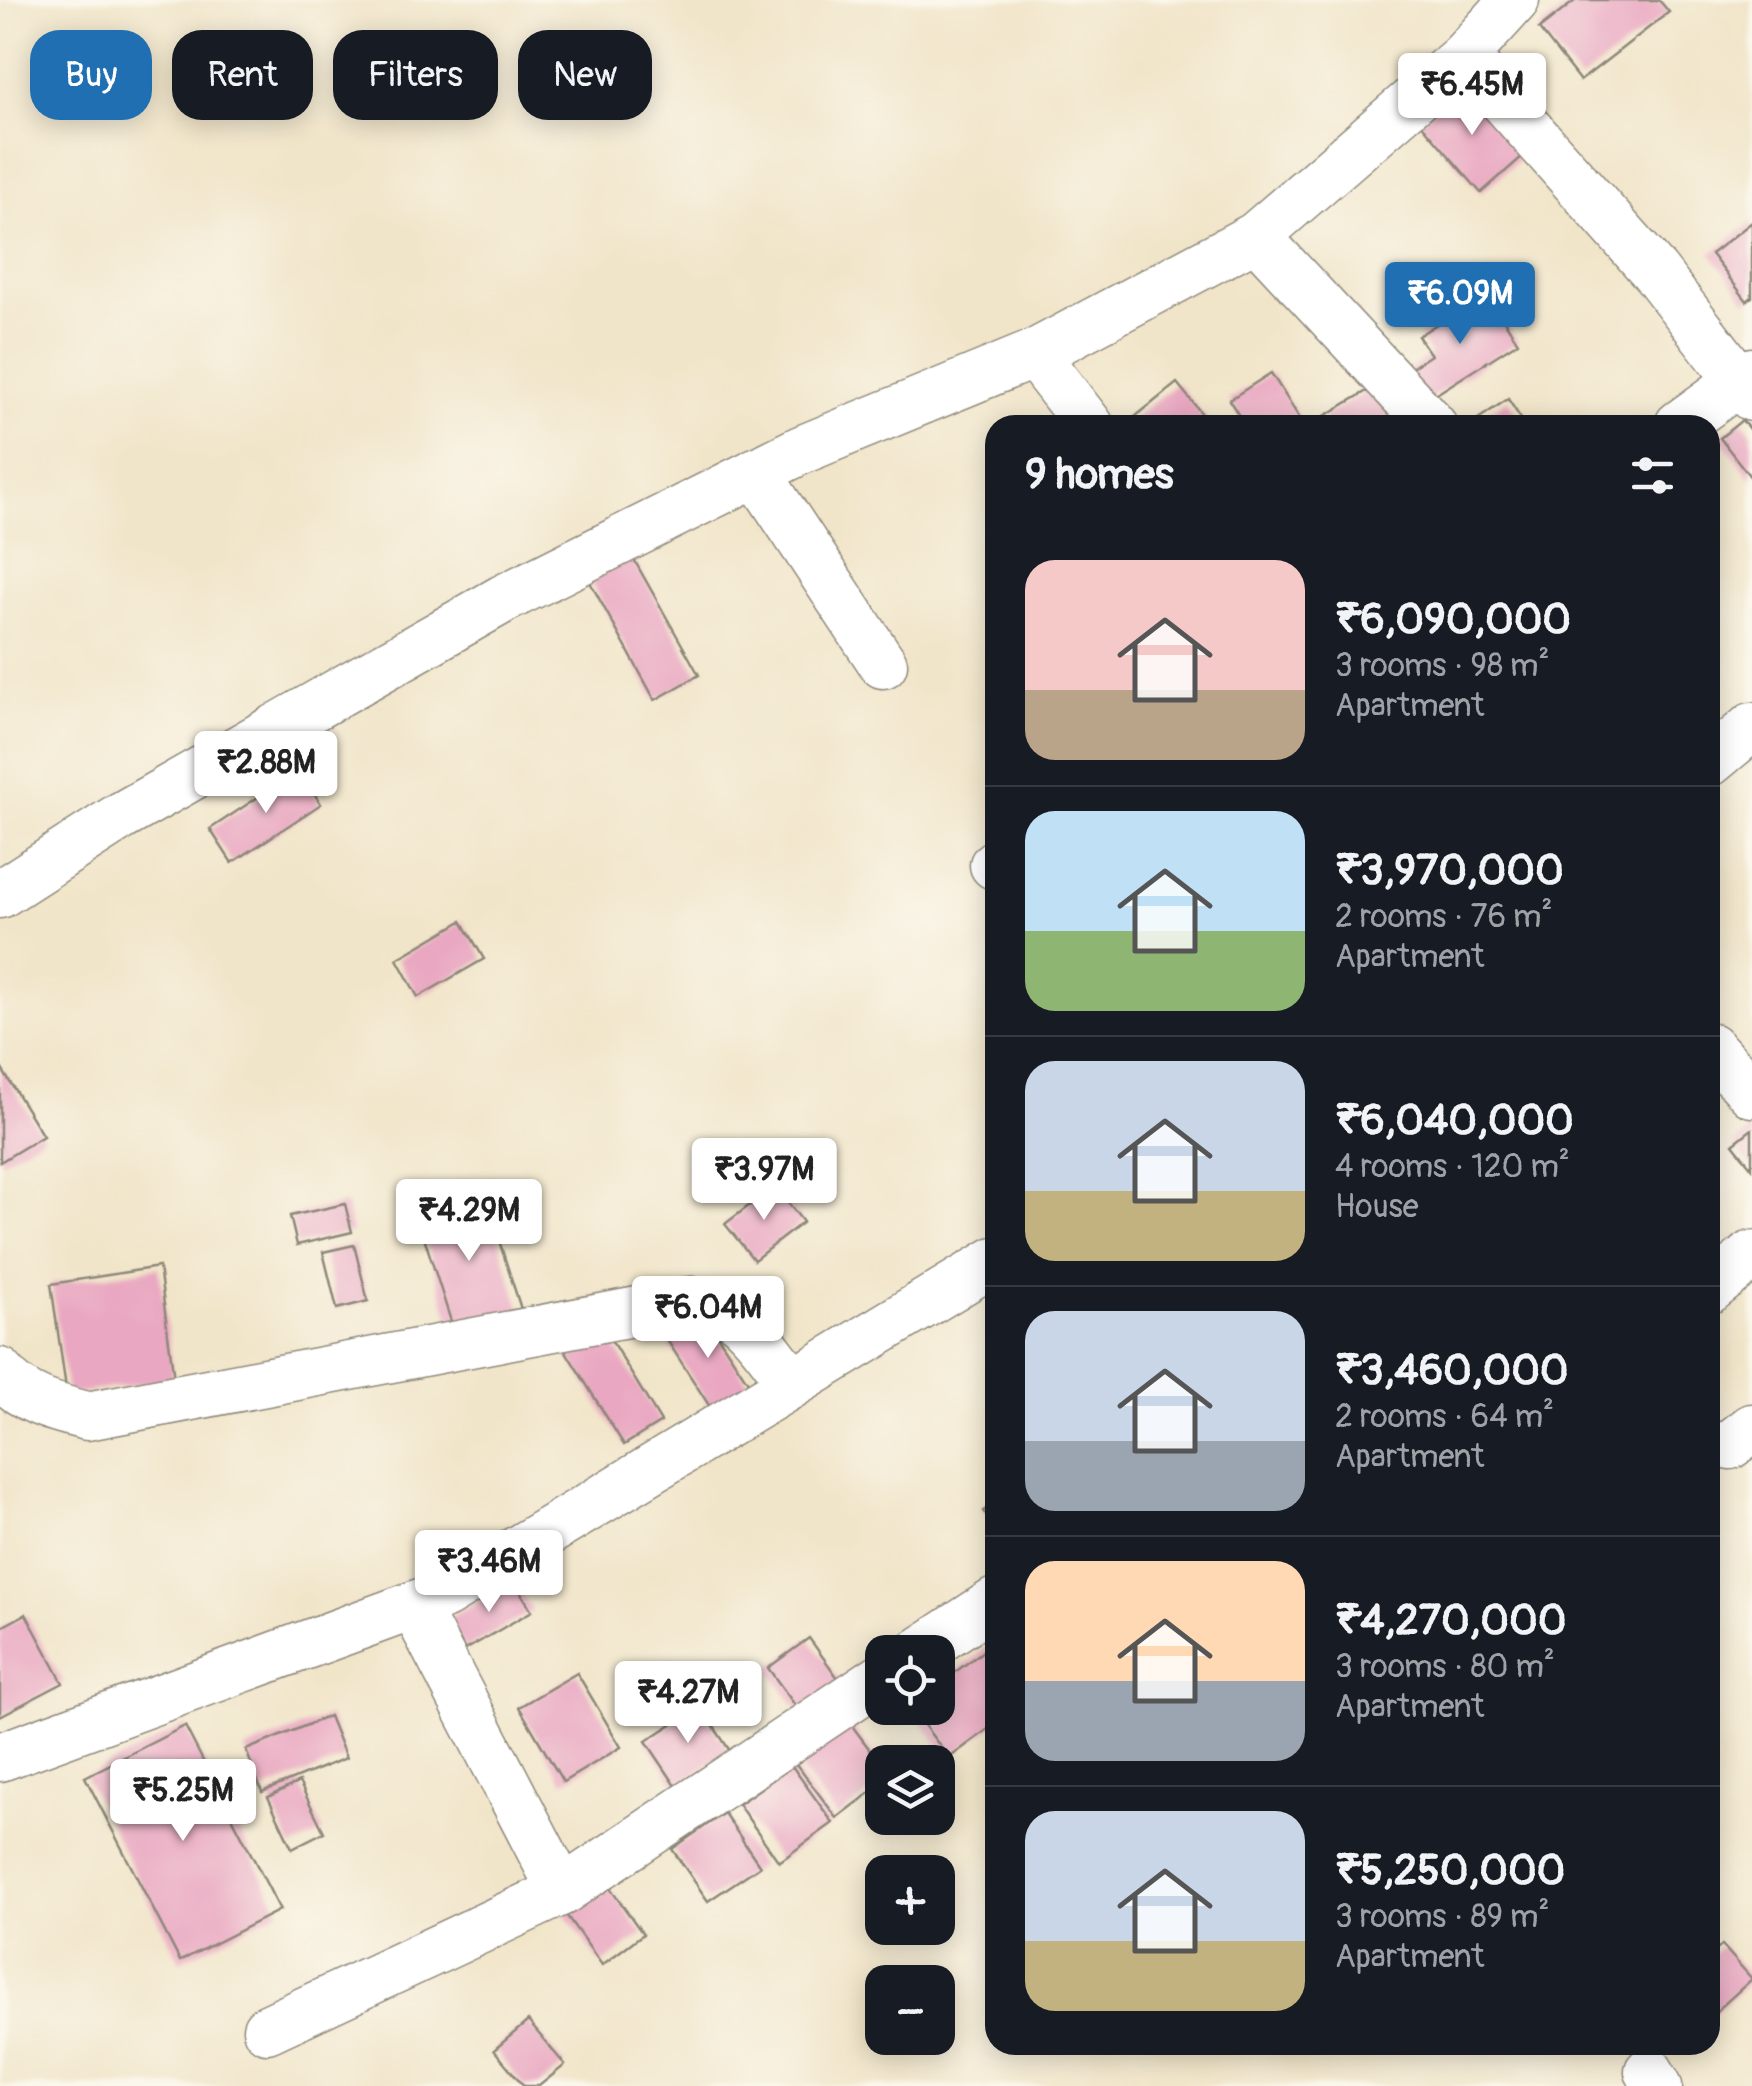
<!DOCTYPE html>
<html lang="en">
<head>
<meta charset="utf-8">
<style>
	body { margin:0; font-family:Pangolin,sans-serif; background:#20242c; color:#f1f3f6; height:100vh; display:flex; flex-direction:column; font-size:38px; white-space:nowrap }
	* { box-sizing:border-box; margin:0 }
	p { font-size:32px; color:#9ea1a6 }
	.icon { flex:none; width:55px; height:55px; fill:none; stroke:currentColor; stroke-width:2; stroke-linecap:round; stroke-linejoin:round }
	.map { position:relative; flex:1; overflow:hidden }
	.sheet { position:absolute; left:985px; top:415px; width:735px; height:1640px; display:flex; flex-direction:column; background:#171b24; border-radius:30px; box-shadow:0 5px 25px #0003 }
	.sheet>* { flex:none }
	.hud { position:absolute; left:30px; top:30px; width:805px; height:90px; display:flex; gap:20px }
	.tools { position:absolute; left:865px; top:1635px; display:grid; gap:20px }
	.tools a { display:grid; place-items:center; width:90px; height:90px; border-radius:20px; background:#171b24; box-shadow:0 5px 25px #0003; font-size:50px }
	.price { position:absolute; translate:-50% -85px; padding:0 22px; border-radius:10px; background:#fff; color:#222; font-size:32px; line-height:65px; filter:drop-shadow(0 2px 5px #0008) }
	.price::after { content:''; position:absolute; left:50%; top:60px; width:30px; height:22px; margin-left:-15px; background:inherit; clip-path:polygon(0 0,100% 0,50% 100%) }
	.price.current { background:#1f6fb2; color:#fff }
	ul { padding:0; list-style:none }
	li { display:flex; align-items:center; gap:30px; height:250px; padding:0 40px }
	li+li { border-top:2px solid #363941 }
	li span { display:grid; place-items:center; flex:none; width:280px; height:200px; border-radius:30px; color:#555 }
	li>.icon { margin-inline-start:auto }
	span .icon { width:120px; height:120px; fill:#fffc; stroke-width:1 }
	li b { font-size:42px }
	h2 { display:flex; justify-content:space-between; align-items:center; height:120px; padding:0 40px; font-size:42px }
	.tag { padding:0 35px; border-radius:30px; background:#171b24; box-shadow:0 5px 25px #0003; font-size:35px; line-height:90px }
	.tag.current { background:#1f6fb2; color:#fff }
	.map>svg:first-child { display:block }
	.building { fill:#e9a7c1 }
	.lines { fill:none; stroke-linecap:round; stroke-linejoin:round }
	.minor-casing { stroke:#8e887a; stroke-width:51 }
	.minor { stroke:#fff; stroke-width:48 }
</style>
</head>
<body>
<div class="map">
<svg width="1752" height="2086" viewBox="0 0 1752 2086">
	<rect width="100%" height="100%" fill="#fbf7ec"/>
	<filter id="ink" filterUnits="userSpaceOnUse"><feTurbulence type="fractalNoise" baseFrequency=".01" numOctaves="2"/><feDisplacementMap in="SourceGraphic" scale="20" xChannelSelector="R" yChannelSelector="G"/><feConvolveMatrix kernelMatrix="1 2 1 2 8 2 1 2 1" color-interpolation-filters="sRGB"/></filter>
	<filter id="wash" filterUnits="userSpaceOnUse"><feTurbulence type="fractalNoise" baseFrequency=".0048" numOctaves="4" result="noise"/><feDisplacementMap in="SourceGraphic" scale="40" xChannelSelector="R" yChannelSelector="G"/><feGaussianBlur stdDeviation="2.25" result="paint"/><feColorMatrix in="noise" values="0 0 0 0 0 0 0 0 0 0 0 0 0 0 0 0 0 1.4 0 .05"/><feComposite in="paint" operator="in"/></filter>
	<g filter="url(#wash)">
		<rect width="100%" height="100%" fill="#f1e5c9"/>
		<g id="blocks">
			<g class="building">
				<path d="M1576 0H1659L1669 12 1580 81 1539 29Z"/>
				<path d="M1464 83 1524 155 1481 193 1419 121Z"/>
				<path d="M1752 222V297L1747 301 1711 254Z"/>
				<path d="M1486 293 1518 342 1424 402 1405 372 1431 355 1418 336Z"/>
				<path d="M1271 373 1304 425H1245L1229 400Z"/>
				<path d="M1384 381 1410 425H1327L1323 417Z"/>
				<path d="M1177 383 1211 425H1125Z"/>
				<path d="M1508 399 1525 425H1469Z"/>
				<path d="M1742 420 1752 433V479L1720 438Z"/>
				<path d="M628 549 699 675 655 700 585 573Z"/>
				<path d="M299 770 321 804 232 863 210 829Z"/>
				<path d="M462 921 484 959 418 997 397 959Z"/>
				<path d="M0 1066 43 1136 0 1162Z"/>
				<path d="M1752 1129V1168L1733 1144Z"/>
				<path d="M775 1186 803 1222 754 1260 725 1224Z"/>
				<path d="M484 1194 522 1312 455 1334 417 1215Z"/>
				<path d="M345 1204 352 1232 297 1245 290 1216Z"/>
				<path d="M354 1245 368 1301 337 1309 323 1252Z"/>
				<path d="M159 1267 174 1379 67 1395 51 1284Z"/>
				<path d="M703 1313 750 1385 712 1410 665 1337Z"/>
				<path d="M603 1327 661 1422 624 1445 565 1350Z"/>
				<path d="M995 1503V1528L983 1511Z"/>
				<path d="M514 1581 532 1611 465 1650 447 1619Z"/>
				<path d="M26 1614 63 1683 0 1716V1628Z"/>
				<path d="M809 1638 843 1685 802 1715 768 1668Z"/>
				<path d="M995 1642V1724L949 1758 911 1708H938V1685Z"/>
				<path d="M577 1673 621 1747 563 1782 519 1707Z"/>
				<path d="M700 1706 730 1751 676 1786 646 1741Z"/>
				<path d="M329 1716 346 1758 262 1792 246 1750Z"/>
				<path d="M850 1723 882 1766V1784L837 1818 796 1764Z"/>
				<path d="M185 1726 280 1910 180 1961 85 1777Z"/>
				<path d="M792 1766 833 1823 779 1862 738 1804Z"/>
				<path d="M299 1782 324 1832 292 1848 268 1797Z"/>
				<path d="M724 1813 760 1866 708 1901 672 1849Z"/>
				<path d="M605 1881 643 1934 602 1965 564 1912Z"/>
				<path d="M1722 1945 1752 1979 1710 2017V1956Z"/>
				<path d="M528 2021 565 2065 539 2086H524L494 2050Z"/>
				<path d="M1639 2045H1672L1654 2061Z"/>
			</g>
		</g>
	</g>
	<g filter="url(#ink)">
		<use href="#blocks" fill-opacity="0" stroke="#8e887a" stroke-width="2.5"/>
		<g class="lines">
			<g class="minor-casing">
				<g id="minor">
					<path d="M1464 56 1656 273 1752 397"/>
					<path d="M1256 236 1432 425"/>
					<path d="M1034 354 1089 425"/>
					<path d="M1679 425 1752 372"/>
					<path d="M756 472 883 664"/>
					<path d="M1710 762 1752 727"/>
					<path d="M994 865 995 864"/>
					<path d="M0 894 120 817 503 599 801 450 1034 354 1256 236 1464 56 1515 0"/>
					<path d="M1710 1047 1752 1093"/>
					<path d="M1710 1289 1752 1255"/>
					<path d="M0 1372C21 1400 55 1408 87 1416L690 1301C740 1300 765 1349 793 1383"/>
					<path d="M1730 1445 1752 1428"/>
					<path d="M919 1652 995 1602"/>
					<path d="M0 1757 445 1594 995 1261"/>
					<path d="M562 1891 882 1677"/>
					<path d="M267 2029 562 1891 414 1606"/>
					<path d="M1649 2071 1658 2086"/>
				</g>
			</g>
			<use href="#minor" class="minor"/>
		</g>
	</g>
</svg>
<div class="tools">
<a><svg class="icon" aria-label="locate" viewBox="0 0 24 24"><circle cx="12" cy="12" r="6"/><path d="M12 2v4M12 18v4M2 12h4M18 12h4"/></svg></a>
<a><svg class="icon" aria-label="layers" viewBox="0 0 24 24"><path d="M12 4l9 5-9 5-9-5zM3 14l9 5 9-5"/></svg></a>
<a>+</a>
<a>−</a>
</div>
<b class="price" style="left:1472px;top:138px">₹6.45M</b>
<b class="price current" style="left:1460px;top:347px">₹6.09M</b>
<b class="price" style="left:266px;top:816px">₹2.88M</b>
<b class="price" style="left:764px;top:1223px">₹3.97M</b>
<b class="price" style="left:469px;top:1264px">₹4.29M</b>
<b class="price" style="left:708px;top:1361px">₹6.04M</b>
<b class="price" style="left:489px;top:1615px">₹3.46M</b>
<b class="price" style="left:688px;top:1746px">₹4.27M</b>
<b class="price" style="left:183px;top:1844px">₹5.25M</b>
<div class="hud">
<a class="tag current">Buy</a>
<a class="tag">Rent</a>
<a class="tag">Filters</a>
<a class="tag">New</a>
</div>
<section class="sheet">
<h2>9 homes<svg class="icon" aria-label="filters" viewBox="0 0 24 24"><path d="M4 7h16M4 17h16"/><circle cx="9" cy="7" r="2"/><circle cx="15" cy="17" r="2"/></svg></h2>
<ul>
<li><span style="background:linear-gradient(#f6c9c9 65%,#b9a48a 0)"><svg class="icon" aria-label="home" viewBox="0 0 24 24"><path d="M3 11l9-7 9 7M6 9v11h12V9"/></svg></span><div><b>₹6,090,000</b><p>3 rooms · 98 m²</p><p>Apartment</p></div></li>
<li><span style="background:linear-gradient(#bfe0f5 60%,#8fb573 0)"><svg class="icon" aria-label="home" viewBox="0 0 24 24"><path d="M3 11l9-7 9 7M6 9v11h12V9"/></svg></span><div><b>₹3,970,000</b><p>2 rooms · 76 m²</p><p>Apartment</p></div></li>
<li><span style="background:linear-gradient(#c9d6e8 65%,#c2b280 0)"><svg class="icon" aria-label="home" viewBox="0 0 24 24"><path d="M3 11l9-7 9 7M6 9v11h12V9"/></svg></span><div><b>₹6,040,000</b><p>4 rooms · 120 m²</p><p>House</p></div></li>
<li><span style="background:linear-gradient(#c9d6e8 65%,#9aa5b1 0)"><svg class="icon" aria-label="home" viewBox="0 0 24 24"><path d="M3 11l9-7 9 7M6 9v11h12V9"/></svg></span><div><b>₹3,460,000</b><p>2 rooms · 64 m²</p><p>Apartment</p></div></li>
<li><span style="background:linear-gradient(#ffd9b3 60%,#9aa5b1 0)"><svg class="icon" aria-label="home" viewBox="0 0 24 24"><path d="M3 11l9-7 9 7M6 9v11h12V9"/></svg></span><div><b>₹4,270,000</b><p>3 rooms · 80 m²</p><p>Apartment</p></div></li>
<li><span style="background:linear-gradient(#c9d6e8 65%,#c2b280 0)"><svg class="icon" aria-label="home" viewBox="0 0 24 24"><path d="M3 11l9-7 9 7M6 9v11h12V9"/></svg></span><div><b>₹5,250,000</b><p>3 rooms · 89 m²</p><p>Apartment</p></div></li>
</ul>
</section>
</div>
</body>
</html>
